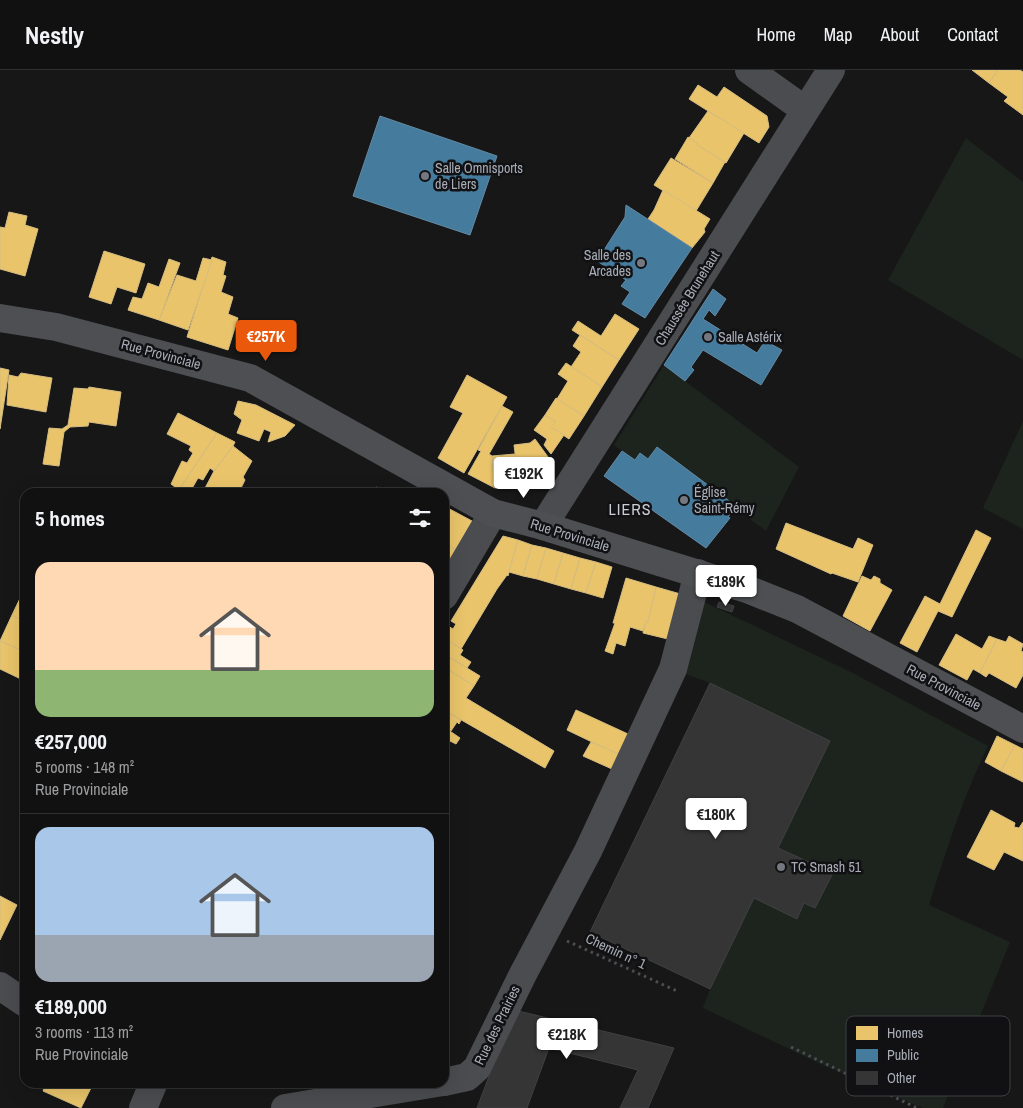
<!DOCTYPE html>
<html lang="en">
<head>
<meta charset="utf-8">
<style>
	body { margin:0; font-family:"Archivo Narrow",sans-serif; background:#1e1f1f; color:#f1f3f6; height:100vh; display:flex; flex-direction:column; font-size:19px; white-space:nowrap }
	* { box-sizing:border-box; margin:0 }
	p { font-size:16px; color:#9c9d9f }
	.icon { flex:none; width:28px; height:28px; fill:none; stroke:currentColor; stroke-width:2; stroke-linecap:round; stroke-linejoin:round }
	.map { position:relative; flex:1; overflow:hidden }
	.drawer { position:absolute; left:20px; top:418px; width:429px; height:600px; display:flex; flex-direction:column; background:#111; border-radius:15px; box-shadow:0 5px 20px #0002,0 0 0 1px #303131 }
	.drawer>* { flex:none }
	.price { position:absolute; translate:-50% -42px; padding:0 11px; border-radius:5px; background:#fff; color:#222; font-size:16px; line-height:32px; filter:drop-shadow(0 1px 2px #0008) }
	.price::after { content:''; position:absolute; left:50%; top:30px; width:15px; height:11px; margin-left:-8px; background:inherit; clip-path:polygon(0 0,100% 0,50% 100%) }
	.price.selected { background:#ea580c; color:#fff }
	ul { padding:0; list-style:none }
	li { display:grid; align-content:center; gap:10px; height:265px; padding:0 15px }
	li+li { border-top:1px solid #303131 }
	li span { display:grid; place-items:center; height:155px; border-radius:15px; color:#555 }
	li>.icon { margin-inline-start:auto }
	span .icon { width:90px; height:90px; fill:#fffc; stroke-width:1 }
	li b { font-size:21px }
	h2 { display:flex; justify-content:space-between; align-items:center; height:60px; padding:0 15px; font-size:21px }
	header { display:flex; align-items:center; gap:30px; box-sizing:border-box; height:70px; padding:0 25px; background:#111; border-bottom:1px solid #303131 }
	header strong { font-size:24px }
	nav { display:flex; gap:28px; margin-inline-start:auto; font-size:18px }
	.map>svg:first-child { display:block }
	.green { fill:#1d241e }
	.homes { fill:#e9c46a; stroke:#d6bd81 }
	.public { fill:#457b9d; stroke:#638aa5 }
	.building { fill:#353536; stroke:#3f4043 }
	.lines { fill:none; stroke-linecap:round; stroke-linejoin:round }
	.path { stroke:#4d4e52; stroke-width:3; stroke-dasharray:2.5 4; stroke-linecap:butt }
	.minor { stroke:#4b4c50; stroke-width:28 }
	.major { stroke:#4d4f52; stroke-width:28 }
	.poi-dot { fill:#757880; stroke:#111113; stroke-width:2 }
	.labels { text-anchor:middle; stroke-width:5; stroke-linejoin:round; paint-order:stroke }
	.poi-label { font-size:14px; fill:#a8adb8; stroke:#111113; text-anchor:start }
	.street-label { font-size:14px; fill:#a8adb8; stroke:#111113 }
	.quarter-label { font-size:16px; letter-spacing:1px; fill:#c9ccd4; stroke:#111113 }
	.key { fill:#111113; stroke:#3e4045; stroke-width:1 }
	.key-label { font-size:14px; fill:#a8adb8 }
</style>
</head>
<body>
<header>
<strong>Nestly</strong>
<nav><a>Home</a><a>Map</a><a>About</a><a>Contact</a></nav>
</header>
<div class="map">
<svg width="1023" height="1038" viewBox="0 0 1023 1038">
	<rect width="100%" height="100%" fill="#171717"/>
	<g class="green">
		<path d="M966 68 1023 112V290L888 210Z"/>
		<path d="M664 295 799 397 766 461 735 438 736 436 657 377 648 389 640 383 635 390 614 375Z"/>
		<path d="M1023 351V459L983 438Z"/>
		<path d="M702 531 853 603 988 676C963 727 946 781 929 835L1010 872 943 1038H923L819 993 703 938 710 919 590 862 710 613 680 602Z"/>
	</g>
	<g class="homes">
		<path d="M972 0H998L989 13Z"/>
		<path d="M998 0H1020L1023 2V45L1004 31 1008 27 989 13Z"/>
		<path d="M698 15 717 27 724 17 767 46 769 57 759 73 689 29Z"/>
		<path d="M708 41 744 63 726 93 697 75 698 74 689 68Z"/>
		<path d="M688 67 698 74 697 75 725 92 713 113 675 89Z"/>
		<path d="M671 88 713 113 696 141 654 115Z"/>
		<path d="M663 120 710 149 704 159 705 162 692 178 648 149 654 140Z"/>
		<path d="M9 142 27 146 25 155 38 159 25 206 0 199V157L5 158Z"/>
		<path d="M104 181 145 194 136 223 117 217 111 234 89 227Z"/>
		<path d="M212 187 226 192 223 205 226 206 221 222 233 227 228 244 238 248 228 280 187 267Z"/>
		<path d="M203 188 212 190 188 260 159 250 177 205 196 211Z"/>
		<path d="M169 189 180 193 159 250 128 240 133 227 142 229 148 213 159 217Z"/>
		<path d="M615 244 639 259 619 290 572 260 578 251 601 266Z"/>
		<path d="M580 265 619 290 602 317 571 297 581 282 573 276Z"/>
		<path d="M566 293 602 317 584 346 557 329 568 311 558 304Z"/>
		<path d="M0 298 9 300 0 359Z"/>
		<path d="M21 303 52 308 46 342 7 335 9 305 18 307Z"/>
		<path d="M467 305 507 327 464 403 438 388 463 343 450 337Z"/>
		<path d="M89 317 121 322 116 356 89 352 88 356 70 357 64 362 59 396 43 394 49 358 62 359 68 355 74 318 88 319Z"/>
		<path d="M556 328 584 346 569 369 551 357 556 352 545 345Z"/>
		<path d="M238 331 256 335 295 355 285 366 268 372 271 362 264 359 259 371 237 363 242 350 234 344Z"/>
		<path d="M502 336 513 342 489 384 492 386 495 418 468 404 481 381 478 380Z"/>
		<path d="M178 343 217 363 179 420 171 414 182 391 187 393 193 383 189 380 191 376 167 364Z"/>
		<path d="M545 345 556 352 551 357 564 365 551 384 544 375 547 369 534 360Z"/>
		<path d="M217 363 235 372 233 376 214 401 210 398 203 410 198 408 190 422H184L179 420Z"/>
		<path d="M535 369 551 391 519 415 514 375 530 373Z"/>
		<path d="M233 376 252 391 243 407 245 410 239 422H203L214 401Z"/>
		<path d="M515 384 519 415 495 418 492 386Z"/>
		<path d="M376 417 385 422H373Z"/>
		<path d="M444 436 472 451 456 480 444 473Z"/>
		<path d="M786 453 853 479 858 468 873 475 858 512 832 503 831 504 776 479Z"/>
		<path d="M976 460 991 468 952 547 938 541 917 582 900 573 925 526 940 534Z"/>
		<path d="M503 466 518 470 508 506 507 505 497 519 461 579 444 568V562L448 556 453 559 456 554 451 551Z"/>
		<path d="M518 470 532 475 523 506 509 502Z"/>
		<path d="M444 473 456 480 444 500Z"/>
		<path d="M532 475 546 478 537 509 523 506Z"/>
		<path d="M546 478 563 483 554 514 537 509Z"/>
		<path d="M563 483 580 488 571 519 554 514Z"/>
		<path d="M580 488 596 492 586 523 571 519Z"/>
		<path d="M596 492 612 497 603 528 586 523Z"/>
		<path d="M862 506 871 510 874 506 880 509V513L892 520 870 561 843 546Z"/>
		<path d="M626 508 656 517 648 552H646L643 561 630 557 625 576 616 573 613 584 605 581 615 553H613Z"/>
		<path d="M656 517 684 525 672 570 643 563 646 552H648Z"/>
		<path d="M25 518V552L12 545Z"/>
		<path d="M12 545 25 552V582L0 571Z"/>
		<path d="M956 564 982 579 989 566 997 569 980 603 973 599 967 610 939 595Z"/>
		<path d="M1009 566 1023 574 1021 581 1023 582V605L1016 618 989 603 986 607 980 603 997 569 1006 572Z"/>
		<path d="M444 568 463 580 460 585 471 592 467 598 444 584Z"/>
		<path d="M0 571 25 582V611L0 599Z"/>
		<path d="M444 584 480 606 474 616 444 597Z"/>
		<path d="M444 597 474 616 466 628 554 681 545 698 444 640Z"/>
		<path d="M444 640 461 650 459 654 457 652 451 661 444 657Z"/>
		<path d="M576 640 628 664 619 685 567 660Z"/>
		<path d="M444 657 460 668 456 674 444 668Z"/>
		<path d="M997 666 1015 675 1001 701 985 692Z"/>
		<path d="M591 672 619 684 612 699 583 686Z"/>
		<path d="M1015 675 1023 679V712L1001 701Z"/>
		<path d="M991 740 1015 753 1014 757 1019 758 1023 752V791L1004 782 994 800 967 787Z"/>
		<path d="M0 826 17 835 0 870Z"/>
		<path d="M47 1012H90L88 1017 91 1018 81 1038 43 1021Z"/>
	</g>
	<g class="public">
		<path d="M380 46 497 86 470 165 353 126Z"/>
		<path d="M626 135 692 178 645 248 622 234 630 222 621 216 626 210 597 191 625 147Z"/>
		<path d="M713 219 726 229 715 246 709 240 703 249 757 283 765 271 782 280 761 315 703 280 691 297 694 300 685 311 664 295Z"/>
		<path d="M657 377 736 436 728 447 730 448 706 478 604 406 622 381 635 390 640 383 648 389Z"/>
	</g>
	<g class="building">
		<path d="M719 532 734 536 732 542 717 537Z"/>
		<path d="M710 613 830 671 778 778 833 803 815 838 804 833 797 849 754 828 710 919 590 862Z"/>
		<path d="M514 940 674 978 648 1038H620L638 1000 549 978 527 1038H477Z"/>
	</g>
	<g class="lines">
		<g class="path">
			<path d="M567 871 677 921"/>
			<path d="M791 977 917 1038"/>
		</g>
		<g class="minor">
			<path d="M749 0 805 40"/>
			<path d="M543 456 831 0"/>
			<path d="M444 526 493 443"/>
			<path d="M0 916 25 933"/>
			<path d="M444 1012 467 1007 477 998 522 906 588 781 673 599 698 503"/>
			<path d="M143 1038 154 1012"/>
			<path d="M285 1038 443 1012"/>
		</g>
		<path class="major" d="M0 248 56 257 250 308 493 443 543 456 747 519 797 539 1023 659"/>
	</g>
	<g class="poi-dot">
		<circle cx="425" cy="106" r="5"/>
		<circle cx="641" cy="193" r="5"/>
		<circle cx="708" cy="267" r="5"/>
		<circle cx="684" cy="430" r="5"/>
		<circle cx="781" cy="797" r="5"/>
	</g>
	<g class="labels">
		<g class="poi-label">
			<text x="435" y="103">Salle Omnisports<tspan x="435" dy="16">de Liers</tspan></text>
			<text x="631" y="190" text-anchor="end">Salle des<tspan x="631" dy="16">Arcades</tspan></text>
			<text x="718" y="272">Salle Astérix</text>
			<text x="694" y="427">Église<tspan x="694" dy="16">Saint-Rémy</tspan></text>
			<text x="791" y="802">TC Smash 51</text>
		</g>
		<g class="street-label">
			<text transform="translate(687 228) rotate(-58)" y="5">Chaussée Brunehaut</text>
			<text transform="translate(161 284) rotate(15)" y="5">Rue Provinciale</text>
			<text transform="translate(570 465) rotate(17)" y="5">Rue Provinciale</text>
			<text transform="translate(944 617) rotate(28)" y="5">Rue Provinciale</text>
			<text transform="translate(616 881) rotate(25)" y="5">Chemin n° 1</text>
			<text transform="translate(497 955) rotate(-64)" y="5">Rue des Prairies</text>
		</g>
		<g class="quarter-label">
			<text x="630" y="445">LIERS</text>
		</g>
	</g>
	<rect x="846" y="946" width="164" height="80" rx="8" class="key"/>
	<rect x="856" y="956" width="22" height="14" fill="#e9c46a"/>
	<rect x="856" y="979" width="22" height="13" fill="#457b9d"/>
	<rect x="856" y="1001" width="22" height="14" fill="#353536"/>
	<g class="key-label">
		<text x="887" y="968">Homes</text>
		<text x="887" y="990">Public</text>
		<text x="887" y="1013">Other</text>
	</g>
</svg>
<b class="price selected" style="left:266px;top:292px">€257K</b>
<b class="price" style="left:524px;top:429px">€192K</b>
<b class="price" style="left:726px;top:537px">€189K</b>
<b class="price" style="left:716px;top:770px">€180K</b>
<b class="price" style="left:567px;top:990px">€218K</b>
<section class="drawer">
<h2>5 homes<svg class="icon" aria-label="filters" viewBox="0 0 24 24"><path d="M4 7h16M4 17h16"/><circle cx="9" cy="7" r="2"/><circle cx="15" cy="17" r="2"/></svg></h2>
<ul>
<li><span style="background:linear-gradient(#ffd9b3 70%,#8fb573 0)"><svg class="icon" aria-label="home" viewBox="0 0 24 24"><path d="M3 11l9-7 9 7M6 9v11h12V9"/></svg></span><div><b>€257,000</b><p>5 rooms · 148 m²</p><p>Rue Provinciale</p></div></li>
<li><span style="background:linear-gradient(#a9c7e8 70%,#9aa5b1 0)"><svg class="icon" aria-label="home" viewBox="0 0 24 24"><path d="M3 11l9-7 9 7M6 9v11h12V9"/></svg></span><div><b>€189,000</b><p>3 rooms · 113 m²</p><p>Rue Provinciale</p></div></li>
</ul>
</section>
</div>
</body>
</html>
